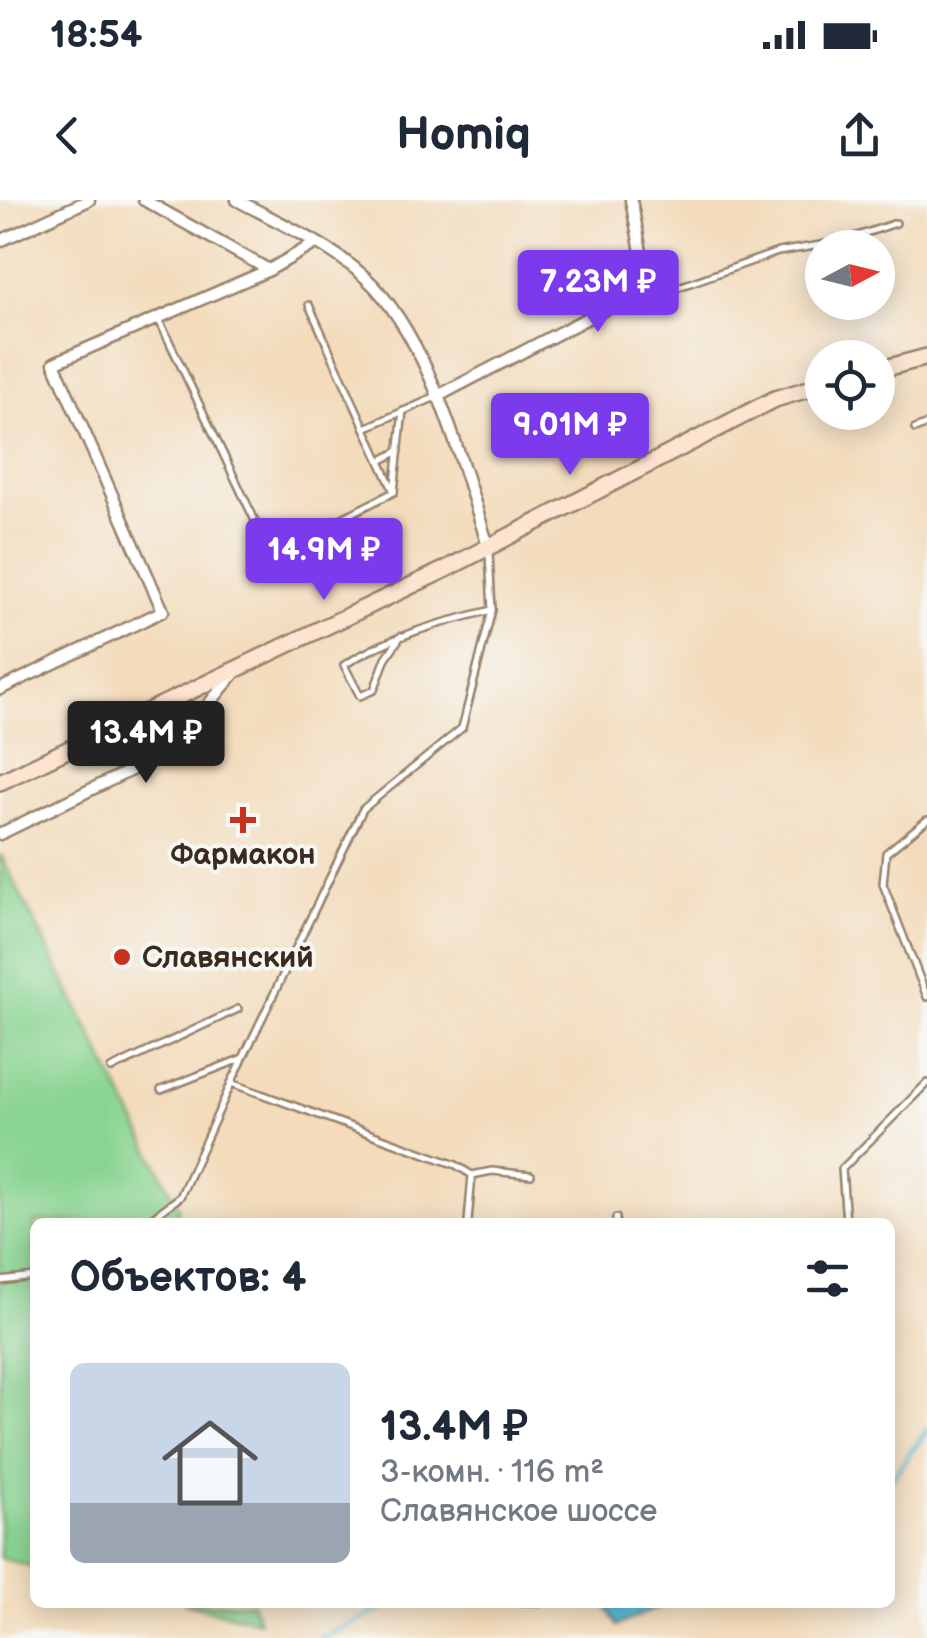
<!DOCTYPE html>
<html lang="ru">
<head>
<meta charset="utf-8">
<style>
	body { margin:0; font-family:"Balsamiq Sans",sans-serif; background:#f6f6f7; color:#1f2937; height:100vh; display:flex; flex-direction:column; font-size:38px; white-space:nowrap }
	* { box-sizing:border-box; margin:0 }
	p { font-size:32px; color:#747a83 }
	.icon { flex:none; width:55px; height:55px; fill:none; stroke:currentColor; stroke-width:2; stroke-linecap:round; stroke-linejoin:round }
	.map { position:relative; flex:1; overflow:hidden }
	.sheet { position:absolute; left:30px; top:1018px; width:865px; height:390px; display:flex; flex-direction:column; background:#fff; border-radius:15px; box-shadow:0 5px 25px #0003 }
	.sheet>* { flex:none }
	.needle { width:65px; rotate:83deg }
	.buttons { position:absolute; left:805px; top:30px; display:grid; gap:20px }
	.buttons a { display:grid; place-items:center; width:90px; height:90px; border-radius:50%; background:#fff; box-shadow:0 5px 25px #0003; font-size:50px }
	.price { position:absolute; translate:-50% -85px; padding:0 22px; border-radius:10px; background:#7c3aed; color:#fff; font-size:32px; line-height:65px; filter:drop-shadow(0 2px 5px #0008) }
	.price::after { content:''; position:absolute; left:50%; top:60px; width:30px; height:22px; margin-left:-15px; background:inherit; clip-path:polygon(0 0,100% 0,50% 100%) }
	.price.active { background:#222; color:#fff }
	ul { padding:0; list-style:none }
	li { display:flex; align-items:center; gap:30px; height:250px; padding:0 40px }
	li+li { border-top:2px solid #e0e1e3 }
	li span { display:grid; place-items:center; flex:none; width:280px; height:200px; border-radius:15px; color:#555 }
	li>.icon { margin-inline-start:auto }
	span .icon { width:120px; height:120px; fill:#fffc; stroke-width:1 }
	li b { font-size:42px }
	h2 { display:flex; justify-content:space-between; align-items:center; height:120px; padding:0 40px; font-size:42px }
	.status { display:flex; justify-content:space-between; align-items:center; height:70px; padding:0 50px; background:#fff; direction:ltr }
	.status svg { height:28px; fill:currentColor }
	header { display:flex; justify-content:space-between; align-items:center; height:130px; padding:0 40px; background:#fff; font-size:45px; font-weight:700 }
	.map>svg:first-child { display:block }
	.green { fill:#89d491; stroke:#627f58; stroke-width:2.5 }
	.water { fill:#5abdd8; stroke:#4a747b; stroke-width:2.5 }
	.lines { fill:none; stroke-linecap:round; stroke-linejoin:round }
	.stream { stroke:#5abdd8; stroke-width:4 }
	.lane-casing { stroke:#97826c; stroke-width:10 }
	.street-casing { stroke:#97826c; stroke-width:15 }
	.secondary-casing { stroke:#97826c; stroke-width:20 }
	.lane { stroke:#fff; stroke-width:5 }
	.street { stroke:#fff; stroke-width:10 }
	.secondary { stroke:#fde4d1; stroke-width:15 }
	.poi-dot { fill:#c8321e; stroke:#f6f6f2; stroke-width:4 }
	.labels { text-anchor:middle; stroke-width:8; stroke-linejoin:round; paint-order:stroke }
	.poi-label { font-size:30px; font-weight:bold; fill:#3b2a1e; stroke:#f6f6f2 }
</style>
</head>
<body>
<div class="status"><b>18:54</b><svg viewBox="0 0 49 12"><path d="M0 12V9h3v3zM5 12V6h3v6zM10 12V3h3v9zM15 12V0h3v12zM26 1h20v11H26zM47 4h2v5h-2z"/></svg></div>
<header><svg class="icon" aria-label="back" viewBox="0 0 24 24"><path d="M15 5l-7 7 7 7"/></svg>Homiq<svg class="icon" aria-label="share" viewBox="0 0 24 24"><path d="M12 15V3M7 8l5-5 5 5M5 13v7h14v-7"/></svg></header>
<div class="map">
<svg width="927" height="1438" viewBox="0 0 927 1438">
	<rect width="100%" height="100%" fill="#f6f6f2"/>
	<filter id="ink" filterUnits="userSpaceOnUse"><feTurbulence type="fractalNoise" baseFrequency=".01" numOctaves="2"/><feDisplacementMap in="SourceGraphic" scale="20" xChannelSelector="R" yChannelSelector="G"/><feConvolveMatrix kernelMatrix="1 2 1 2 8 2 1 2 1" color-interpolation-filters="sRGB"/></filter>
	<filter id="wash" filterUnits="userSpaceOnUse"><feTurbulence type="fractalNoise" baseFrequency=".0048" numOctaves="4" result="noise"/><feDisplacementMap in="SourceGraphic" scale="40" xChannelSelector="R" yChannelSelector="G"/><feGaussianBlur stdDeviation="2.25" result="paint"/><feColorMatrix in="noise" values="0 0 0 0 0 0 0 0 0 0 0 0 0 0 0 0 0 1.4 0 .05"/><feComposite in="paint" operator="in"/></filter>
	<g filter="url(#wash)">
		<rect width="100%" height="100%" fill="#f3dbbb"/>
		<g class="green">
			<path d="M0 654 179 1008 172 1022H35V1367L0 1358Z"/>
			<path d="M183 1403H252L259 1421Z"/>
		</g>
		<path class="water" d="M605 1403H666L617 1426Z"/>
		<g class="lines">
			<g class="stream">
				<path d="M890 1281 927 1230"/>
				<path d="M320 1438 399 1402"/>
			</g>
		</g>
	</g>
	<g filter="url(#ink)">
		<g class="lines">
			<g class="lane-casing">
				<g id="lane">
					<path d="M631 97 653 96 778 52 839 42 896 23"/>
					<path d="M309 105 394 292 403 211"/>
					<path d="M158 118 271 354 394 292"/>
					<path d="M365 228 436 197"/>
					<path d="M915 229 927 224"/>
					<path d="M380 261 399 251"/>
					<path d="M401 436 386 458 374 490 360 496 344 465C390 436 439 423 492 410"/>
					<path d="M927 620 886 653 883 684 927 797"/>
					<path d="M242 861 231 883 456 965 472 975 468 1022"/>
					<path d="M111 869 238 809"/>
					<path d="M161 890 243 858 363 609 462 528 492 410 489 353"/>
					<path d="M472 975 492 971 531 975"/>
					<path d="M616 1018V1022"/>
					<path d="M146 1022 180 997 231 884"/>
					<path d="M846 1022 842 969 927 883"/>
					<path d="M0 1081 35 1077"/>
					<path d="M499 1402H548"/>
				</g>
			</g>
			<g class="street-casing">
				<g id="street">
					<path d="M144 0 269 70"/>
					<path d="M237 0C283 25 338 48 374 86 432 149 463 265 488 346"/>
					<path d="M0 41 89 0"/>
					<path d="M436 197 628 97 644 67 631 0"/>
					<path d="M0 489 163 411 54 163 269 70 316 43"/>
					<path d="M0 634 170 551 237 470"/>
				</g>
			</g>
			<g class="secondary-casing">
				<g id="secondary">
					<path d="M878 170 927 157"/>
					<path d="M0 582 444 370 775 199 822 185"/>
				</g>
			</g>
			<use href="#lane" class="lane"/>
			<use href="#street" class="street"/>
			<use href="#secondary" class="secondary"/>
		</g>
	</g>
	<g class="poi-dot">
		<path d="M238 605h10v10h10v10h-10v10h-10v-10h-10v-10h10z"/>
		<circle cx="122" cy="757" r="10"/>
	</g>
	<g class="labels">
		<g class="poi-label">
			<text x="243" y="664">Фармакон</text>
			<text x="142" y="767" text-anchor="start">Славянский</text>
		</g>
	</g>
</svg>
<div class="buttons">
<a><svg class="needle" viewBox="-14 -14 28 28"><path d="M0-13l5 13h-10z" fill="#e53935"/><path d="M0 13l5-13h-10z" fill="#747a83"/></svg></a>
<a><svg class="icon" aria-label="locate" viewBox="0 0 24 24"><circle cx="12" cy="12" r="6"/><path d="M12 2v4M12 18v4M2 12h4M18 12h4"/></svg></a>
</div>
<b class="price" style="left:598px;top:135px">7.23M ₽</b>
<b class="price" style="left:570px;top:278px">9.01M ₽</b>
<b class="price" style="left:324px;top:403px">14.9M ₽</b>
<b class="price active" style="left:146px;top:586px">13.4M ₽</b>
<section class="sheet">
<h2>Объектов: 4<svg class="icon" aria-label="filters" viewBox="0 0 24 24"><path d="M4 7h16M4 17h16"/><circle cx="9" cy="7" r="2"/><circle cx="15" cy="17" r="2"/></svg></h2>
<ul>
<li><span style="background:linear-gradient(#c9d6e8 70%,#9aa5b1 0)"><svg class="icon" aria-label="home" viewBox="0 0 24 24"><path d="M3 11l9-7 9 7M6 9v11h12V9"/></svg></span><div><b>13.4M ₽</b><p>3-комн. · 116 m²</p><p>Славянское шоссе</p></div></li>
</ul>
</section>
</div>
</body>
</html>
